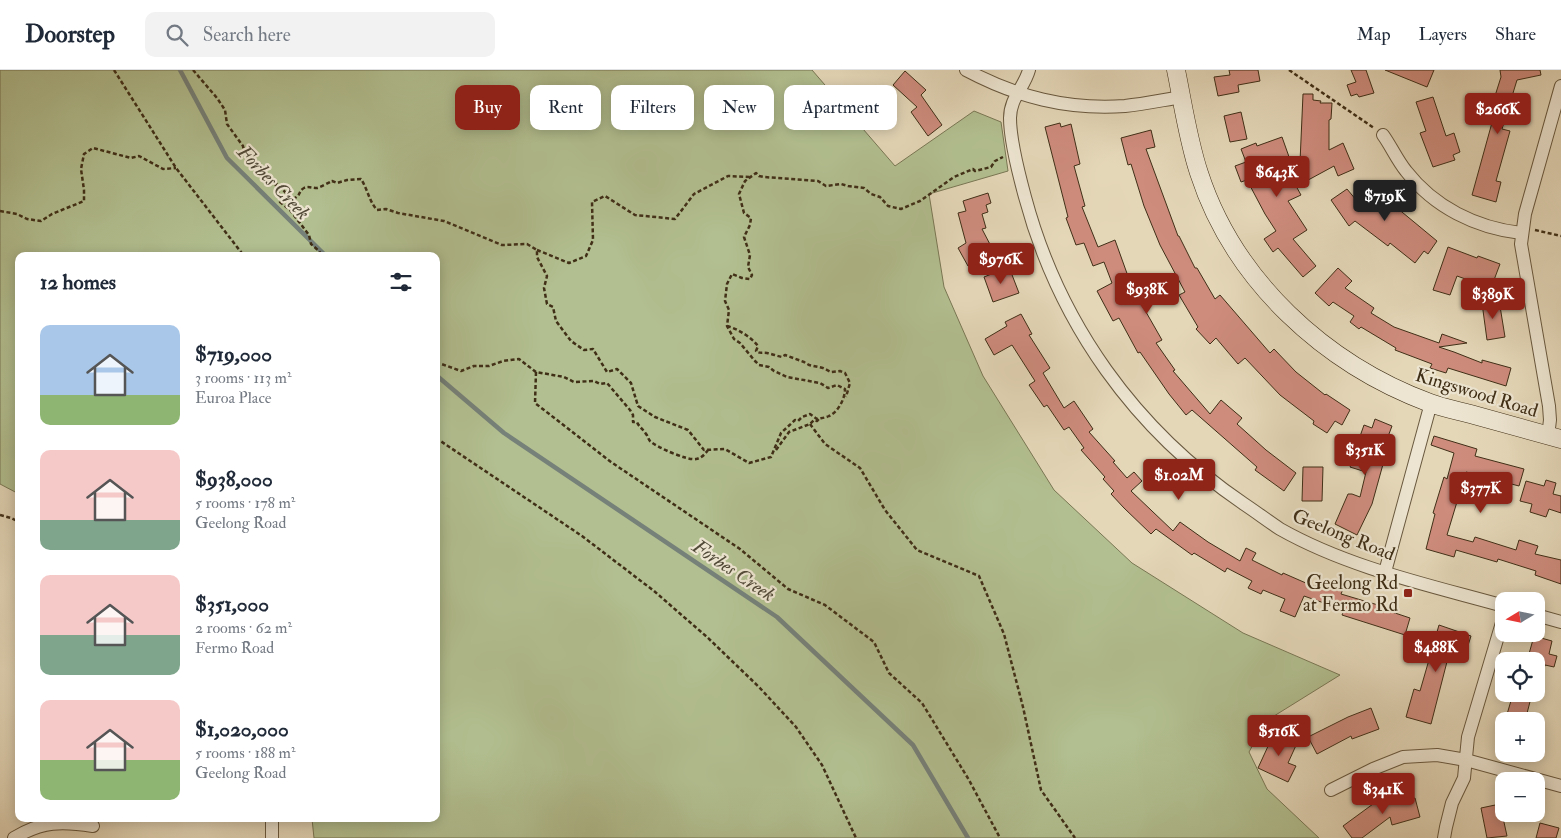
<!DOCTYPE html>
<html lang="en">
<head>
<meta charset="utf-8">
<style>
	body { margin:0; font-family:"IM FELL Double Pica",serif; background:#f2f2f3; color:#1f2937; height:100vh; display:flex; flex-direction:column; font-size:19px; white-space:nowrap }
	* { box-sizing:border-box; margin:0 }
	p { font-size:16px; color:#747a83 }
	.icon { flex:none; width:28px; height:28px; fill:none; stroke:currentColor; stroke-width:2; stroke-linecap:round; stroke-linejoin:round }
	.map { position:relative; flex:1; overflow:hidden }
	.drawer { position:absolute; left:15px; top:182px; width:425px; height:570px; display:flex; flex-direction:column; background:#fff; border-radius:10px; box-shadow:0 2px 12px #0003 }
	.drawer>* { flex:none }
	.top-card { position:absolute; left:455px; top:15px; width:475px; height:45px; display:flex; gap:10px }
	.needle { width:32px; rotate:260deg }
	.tools { position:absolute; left:1495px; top:522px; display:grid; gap:10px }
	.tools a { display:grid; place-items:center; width:50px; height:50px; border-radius:10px; background:#fff; box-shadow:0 2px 12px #0003; font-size:25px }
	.price { position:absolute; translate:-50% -42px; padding:0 11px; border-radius:5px; background:#8f2418; color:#fff; font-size:16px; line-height:32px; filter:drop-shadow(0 1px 2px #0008) }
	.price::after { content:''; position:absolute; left:50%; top:30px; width:15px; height:11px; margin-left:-8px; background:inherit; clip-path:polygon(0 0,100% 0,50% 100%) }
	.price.selected { background:#222; color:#fff }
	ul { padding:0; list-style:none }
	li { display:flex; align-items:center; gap:15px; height:125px; padding:0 25px }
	li span { display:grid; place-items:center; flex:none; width:140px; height:100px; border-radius:10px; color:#555 }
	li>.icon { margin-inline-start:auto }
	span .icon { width:60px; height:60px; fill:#fffc; stroke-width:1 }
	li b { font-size:21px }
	h2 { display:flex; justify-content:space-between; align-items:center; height:60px; padding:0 25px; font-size:21px }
	.chip { padding:0 18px; border-radius:10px; background:#fff; box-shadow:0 2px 12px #0003; font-size:18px; line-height:45px }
	.chip.selected { background:#8f2418; color:#fff }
	header { display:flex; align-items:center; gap:30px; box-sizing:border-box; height:70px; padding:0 25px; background:#fff; border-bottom:1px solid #e0e1e3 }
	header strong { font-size:24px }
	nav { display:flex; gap:28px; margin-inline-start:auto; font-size:18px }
	.search { width:350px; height:45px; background:#f2f2f3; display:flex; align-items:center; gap:12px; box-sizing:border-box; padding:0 18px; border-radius:10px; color:#747a83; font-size:19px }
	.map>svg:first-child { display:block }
	.green { fill:#b2bf90; stroke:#797754 }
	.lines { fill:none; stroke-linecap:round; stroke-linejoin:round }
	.stream { stroke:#768179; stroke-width:4.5 }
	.building { fill:#ce8c7d; stroke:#402f17 }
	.street-casing { stroke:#69593f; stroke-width:14 }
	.secondary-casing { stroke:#402f17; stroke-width:19 }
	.path { stroke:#402f17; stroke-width:2.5; stroke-dasharray:4 2.5; stroke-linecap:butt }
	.street { stroke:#ede5d1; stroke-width:12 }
	.secondary { stroke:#ede5d1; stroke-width:18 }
	.poi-dot { fill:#8f2418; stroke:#ede5d1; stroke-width:2 }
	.labels { text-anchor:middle; stroke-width:4.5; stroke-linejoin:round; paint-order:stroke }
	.street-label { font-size:19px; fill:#402f17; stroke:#ede5d1 }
	.poi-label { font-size:19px; fill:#402f17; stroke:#ede5d1; text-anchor:end }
	.water-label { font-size:20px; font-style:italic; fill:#524a38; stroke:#ede5d1 }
</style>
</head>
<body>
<header>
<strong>Doorstep</strong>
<div class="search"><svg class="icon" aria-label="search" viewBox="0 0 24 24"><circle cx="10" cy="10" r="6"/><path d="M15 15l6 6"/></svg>Search here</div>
<nav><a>Map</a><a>Layers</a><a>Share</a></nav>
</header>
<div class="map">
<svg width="1561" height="768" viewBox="0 0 1561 768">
	<rect width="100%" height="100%" fill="#e4d7b8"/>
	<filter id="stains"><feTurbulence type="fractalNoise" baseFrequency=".004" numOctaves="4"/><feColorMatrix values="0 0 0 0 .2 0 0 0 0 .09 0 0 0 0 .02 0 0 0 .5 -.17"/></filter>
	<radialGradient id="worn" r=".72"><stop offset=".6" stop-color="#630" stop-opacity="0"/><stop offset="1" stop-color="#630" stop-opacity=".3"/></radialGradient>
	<path class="green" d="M0 0H812L895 96 974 41 1001 52 1008 101 929 124 944 217 983 306 1054 420 1132 493 1243 563 1340 605 1266 651 1249 682 1267 719 1319 768H314L312 749H436V186H19V424L0 414Z"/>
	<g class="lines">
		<g class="stream">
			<path d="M180 0 227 88 326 186"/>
			<path d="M436 305 504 363 777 547 913 675 968 768"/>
		</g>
	</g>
	<g class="building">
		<path d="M1229 0H1258L1260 11 1238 15 1239 22 1218 26 1214 7 1230 5Z"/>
		<path d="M1351 0H1366L1374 23 1359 27 1357 24 1351 26 1347 15 1356 12Z"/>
		<path d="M1385 0H1434L1427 17Z"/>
		<path d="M1500 0H1540L1541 5 1517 10 1502 59 1510 61 1496 111 1501 112 1496 132 1472 125 1493 49 1488 48 1501 7Z"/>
		<path d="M905 1 926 20 921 25 942 55 928 66 911 42 917 37 893 15Z"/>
		<path d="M1303 24H1313V30L1321 31 1320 33H1332L1331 49 1329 50V80L1343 73 1354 99 1338 106 1334 96 1299 115Z"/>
		<path d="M1433 27 1446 66 1454 63 1460 82 1453 85 1455 90 1433 97 1420 63 1426 61 1416 32Z"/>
		<path d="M1241 42 1247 69 1230 72 1224 46Z"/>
		<path d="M1060 53 1061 57 1071 54 1080 94 1074 96 1085 136 1082 137 1098 177 1115 170 1129 209 1142 235 1162 270 1156 273 1175 300 1173 301 1210 344 1221 330 1242 348 1237 354 1266 380 1296 403 1284 421 1255 400 1257 397 1192 340 1186 345 1169 324 1140 282 1138 283 1119 248 1113 251 1097 221 1112 213 1104 192 1093 196 1084 173 1076 175 1066 148 1068 147 1045 57Z"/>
		<path d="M1151 60 1155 77 1146 79 1178 166H1179L1195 198H1197L1215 229 1220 225 1270 283 1274 279 1296 302 1325 325 1326 324 1350 340 1342 355 1335 351 1327 363 1313 354 1314 351 1280 325 1245 288 1238 294 1216 268 1210 274 1196 259 1198 257 1179 225 1185 222 1160 175 1144 136 1131 94 1128 95 1121 68Z"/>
		<path d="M1282 67 1299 115 1296 116 1301 125 1288 131 1307 160 1293 169 1316 196 1303 207 1278 178 1273 182 1264 169 1276 161 1265 144 1247 110 1241 112 1235 96 1246 92 1241 79 1256 73 1257 76Z"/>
		<path d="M1376 114 1387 127 1385 128 1437 171 1428 184 1424 181 1415 193 1390 173 1388 176 1355 151 1349 156 1331 130 1347 119 1357 131Z"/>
		<path d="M988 123 991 133 986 135 988 142 982 144 986 158 982 159 994 182 968 196 958 178 966 173 958 143 966 141 963 131Z"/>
		<path d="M1448 177 1477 188 1478 186 1500 194 1491 218 1457 206 1450 225 1433 220Z"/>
		<path d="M1009 197 1019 223 993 232 984 207Z"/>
		<path d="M1338 198 1352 211 1345 218 1374 238 1371 243 1394 257 1439 273 1442 264 1467 273 1439 277 1454 282 1482 293V290L1511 298 1506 316 1448 298 1446 303 1430 298 1432 294 1395 280 1396 278 1361 257 1359 259 1350 252 1354 246 1333 232 1329 236 1315 223Z"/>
		<path d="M1499 230 1505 267 1487 270 1482 233Z"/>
		<path d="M1021 244 1032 264 1029 265 1050 298 1043 303 1064 338 1074 331 1093 359 1089 362 1115 391 1113 392 1127 408 1134 402 1142 411 1131 421 1173 461 1180 452 1208 472 1240 491 1246 478 1256 483 1252 490 1282 505 1283 503 1315 517 1317 511 1343 519 1341 524 1378 535 1377 537 1410 548 1405 565 1342 545 1344 540 1304 526 1295 547 1280 541 1285 529 1263 520 1261 524 1248 518 1252 511 1227 498 1225 502 1194 483 1192 485 1156 459 1151 464 1124 438 1111 424 1114 421 1103 409 1105 407 1081 380 1084 378 1069 357 1064 360 1047 335 1044 337 1029 315 1035 311 1012 275 994 285 985 269 1007 256 1005 252Z"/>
		<path d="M1375 349 1392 356 1381 385 1385 387 1372 434 1357 465 1335 454 1348 424H1352L1360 427 1366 402 1350 397 1360 372H1358L1364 355 1372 358Z"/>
		<path d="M1434 366 1477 379 1475 386 1524 399 1519 416 1466 402 1447 465 1473 472 1475 467 1516 480 1519 470 1538 476 1535 484 1561 490V514L1535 505 1536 501 1498 489 1497 492 1456 480 1454 487 1426 479 1435 444 1433 443 1444 407 1447 409 1454 383 1431 375Z"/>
		<path d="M1303 397H1323L1322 431H1302Z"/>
		<path d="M1546 410 1556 413 1553 424 1561 426V443L1549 439 1546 447 1530 442 1532 434 1520 431 1526 411 1544 416Z"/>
		<path d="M1439 555 1471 566 1465 585 1450 580 1431 654 1406 647 1414 619 1420 621Z"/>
		<path d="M1534 566 1552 571 1549 584 1557 586 1554 597 1545 595 1540 615 1536 614V591H1527Z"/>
		<path d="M1513 624H1532L1525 651H1505Z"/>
		<path d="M1371 638 1379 659 1352 669 1351 666 1317 684 1308 667 1348 647Z"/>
		<path d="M1275 661 1298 671 1288 693 1296 696 1288 712 1258 698Z"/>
		<path d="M1399 720 1402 731 1415 728 1420 747 1392 755 1390 747 1362 768H1352L1343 756 1388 723Z"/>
		<path d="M1500 734 1507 766 1487 768 1481 738Z"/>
		<path d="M1540 753 1559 758 1556 768H1536Z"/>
	</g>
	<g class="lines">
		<g class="street-casing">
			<g id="street">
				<path d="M966 0C1017 27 1067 40 1125 36 1144 34 1163 30 1182 27"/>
				<path d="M1029 0C1024 18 1010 28 1010 48 1010 70 1019 105 1025 127 1059 254 1135 360 1244 434 1256 442 1268 451 1280 459 1349 498 1429 515 1504 536"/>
				<path d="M1383 65C1391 76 1397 90 1406 101 1434 137 1476 158 1521 163"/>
				<path d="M1548 366 1550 350 1549 336 1521 174 1525 144 1561 16"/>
				<path d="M1385 502 1431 333"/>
				<path d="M1536 545 1561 552"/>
				<path d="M1331 720 1373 699 1403 687 1437 685 1466 690 1561 716"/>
				<path d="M14 768C42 751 62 751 93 756"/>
				<path d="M272 768V749"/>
				<path d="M1444 768 1446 757 1452 733 1464 708 1468 667 1504 546"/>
			</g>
		</g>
		<g class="secondary-casing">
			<path id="secondary" d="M1176 0C1183 34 1188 70 1199 103 1234 211 1325 294 1430 333 1444 338 1459 341 1474 345 1503 353 1532 361 1561 369"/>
		</g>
		<g class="path">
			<path d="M114 0 176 98 244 186"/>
			<path d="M193 0 217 28 225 40 227 54 243 76 245 87 248 92 261 98 272 111 277 114 292 129C301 127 298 121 304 118 308 116 312 118 317 118 321 117 328 113 332 111L337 113 347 110 361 109C368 120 369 131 377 140L386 139 398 143 444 151 502 175 527 174 537 180V187L547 206 544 218 547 234 553 237 556 251 571 271 584 280 593 279 607 302 617 299 631 313 638 336 655 347 688 360 704 380 725 379 749 393 771 387 781 363 795 350 798 351 802 347 810 344 817 349C821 348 825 348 829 346 838 342 845 329 845 319L837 315 828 318 820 313 787 307 774 301 769 297 759 295 755 291 740 273 734 269 727 256 729 240 725 231 727 214 732 204 742 208 750 209 752 205 748 197 750 185 744 167 750 155 751 148 744 143 739 124 745 111 756 103 759 106 764 107 818 111 826 116 841 114 848 116 864 118 871 124 880 127 888 136 901 139 920 131 954 107 973 99 975 101 991 97 995 91 1003 87"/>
			<path d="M1289 0 1374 58"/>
			<path d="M275 113 280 126V132L290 140 309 165 311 174 319 181 322 186"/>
			<path d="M0 141 17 144 27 149 41 151 52 144 84 131V120L81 99 84 84 93 78 131 88 139 86 163 99 176 98"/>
			<path d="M1535 160 1561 166"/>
			<path d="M537 180 569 193 586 186 593 170 592 132 605 126 635 145 675 149 694 124 728 106 750 107"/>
			<path d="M727 256C738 259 751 267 758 276L756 281C760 284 762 282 767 283 772 284 777 286 782 287L785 285 804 292 809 295 823 298 831 302 840 301 845 303 850 313 846 327"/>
			<path d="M436 292 461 301 474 296H489L503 291 519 289 536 302 564 307 574 312 594 311 600 314 607 313 630 340 633 345V352H637C639 357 643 359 646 364 648 366 648 369 650 371 656 377 688 391 696 389 702 388 705 384 708 380"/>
			<path d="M536 302 535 333 611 392 740 479 788 519 825 535 874 572 889 603 922 633 969 710 1000 768"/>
			<path d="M810 354 825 374 860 398 885 440 917 480 979 506 1004 564 1023 637 1041 720 1075 768"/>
			<path d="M436 368 582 466 654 521 707 567 759 617 796 657 822 695 856 768"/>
			<path d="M776 380 789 362 810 354 814 350 817 351 819 349"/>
			<path d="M0 445 11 448 19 452"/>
		</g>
		<use href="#street" class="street"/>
		<use href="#secondary" class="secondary"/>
	</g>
	<rect class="poi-dot" x="1403" y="518" width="10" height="10" rx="2.5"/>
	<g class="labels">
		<g class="street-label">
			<text transform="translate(1477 322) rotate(17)" y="7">Kingswood Road</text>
			<text transform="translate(1344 464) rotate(22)" y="7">Geelong Road</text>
		</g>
		<g class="poi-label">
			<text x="1398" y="519">Geelong Rd<tspan x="1398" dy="22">at Fermo Rd</tspan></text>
		</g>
		<g class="water-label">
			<text transform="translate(274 112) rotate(46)" y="7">Forbes Creek</text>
			<text transform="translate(734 500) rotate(34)" y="7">Forbes Creek</text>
		</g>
	</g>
	<rect width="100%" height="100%" filter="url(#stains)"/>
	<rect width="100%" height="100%" fill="url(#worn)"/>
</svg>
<div class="tools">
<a><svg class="needle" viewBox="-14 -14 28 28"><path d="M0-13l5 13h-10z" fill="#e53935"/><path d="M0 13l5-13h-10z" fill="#747a83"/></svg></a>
<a><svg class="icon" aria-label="locate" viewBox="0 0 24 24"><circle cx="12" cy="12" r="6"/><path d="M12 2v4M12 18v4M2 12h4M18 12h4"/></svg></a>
<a>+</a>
<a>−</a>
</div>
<b class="price" style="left:1498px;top:65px">$266K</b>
<b class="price" style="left:1277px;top:128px">$643K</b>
<b class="price selected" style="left:1385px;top:152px">$719K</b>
<b class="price" style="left:1001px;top:215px">$976K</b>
<b class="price" style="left:1147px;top:245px">$938K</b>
<b class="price" style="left:1493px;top:250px">$389K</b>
<b class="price" style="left:1365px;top:406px">$351K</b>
<b class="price" style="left:1179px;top:431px">$1.02M</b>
<b class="price" style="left:1481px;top:444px">$377K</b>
<b class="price" style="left:1436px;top:603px">$488K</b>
<b class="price" style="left:1279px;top:687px">$516K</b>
<b class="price" style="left:1383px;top:745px">$341K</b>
<div class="top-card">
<a class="chip selected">Buy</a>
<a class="chip">Rent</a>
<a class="chip">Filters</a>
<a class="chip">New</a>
<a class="chip">Apartment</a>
</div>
<section class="drawer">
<h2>12 homes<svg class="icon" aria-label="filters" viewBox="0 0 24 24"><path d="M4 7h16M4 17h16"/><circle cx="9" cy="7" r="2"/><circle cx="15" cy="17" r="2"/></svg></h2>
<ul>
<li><span style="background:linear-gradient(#a9c7e8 70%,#8fb573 0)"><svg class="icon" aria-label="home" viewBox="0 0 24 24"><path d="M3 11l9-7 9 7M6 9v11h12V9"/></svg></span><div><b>$719,000</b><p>3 rooms · 113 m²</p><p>Euroa Place</p></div></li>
<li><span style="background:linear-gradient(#f6c9c9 70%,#7fa58c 0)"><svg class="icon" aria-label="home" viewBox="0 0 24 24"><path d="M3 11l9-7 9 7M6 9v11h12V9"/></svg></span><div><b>$938,000</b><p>5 rooms · 178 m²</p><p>Geelong Road</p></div></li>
<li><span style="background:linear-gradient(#f6c9c9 60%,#7fa58c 0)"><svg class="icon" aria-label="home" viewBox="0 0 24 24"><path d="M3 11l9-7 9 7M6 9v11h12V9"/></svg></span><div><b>$351,000</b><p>2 rooms · 62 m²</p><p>Fermo Road</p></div></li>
<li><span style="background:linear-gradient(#f6c9c9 60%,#8fb573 0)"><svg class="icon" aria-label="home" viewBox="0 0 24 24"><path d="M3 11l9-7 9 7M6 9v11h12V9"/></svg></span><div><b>$1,020,000</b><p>5 rooms · 188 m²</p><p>Geelong Road</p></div></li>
</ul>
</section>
</div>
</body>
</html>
